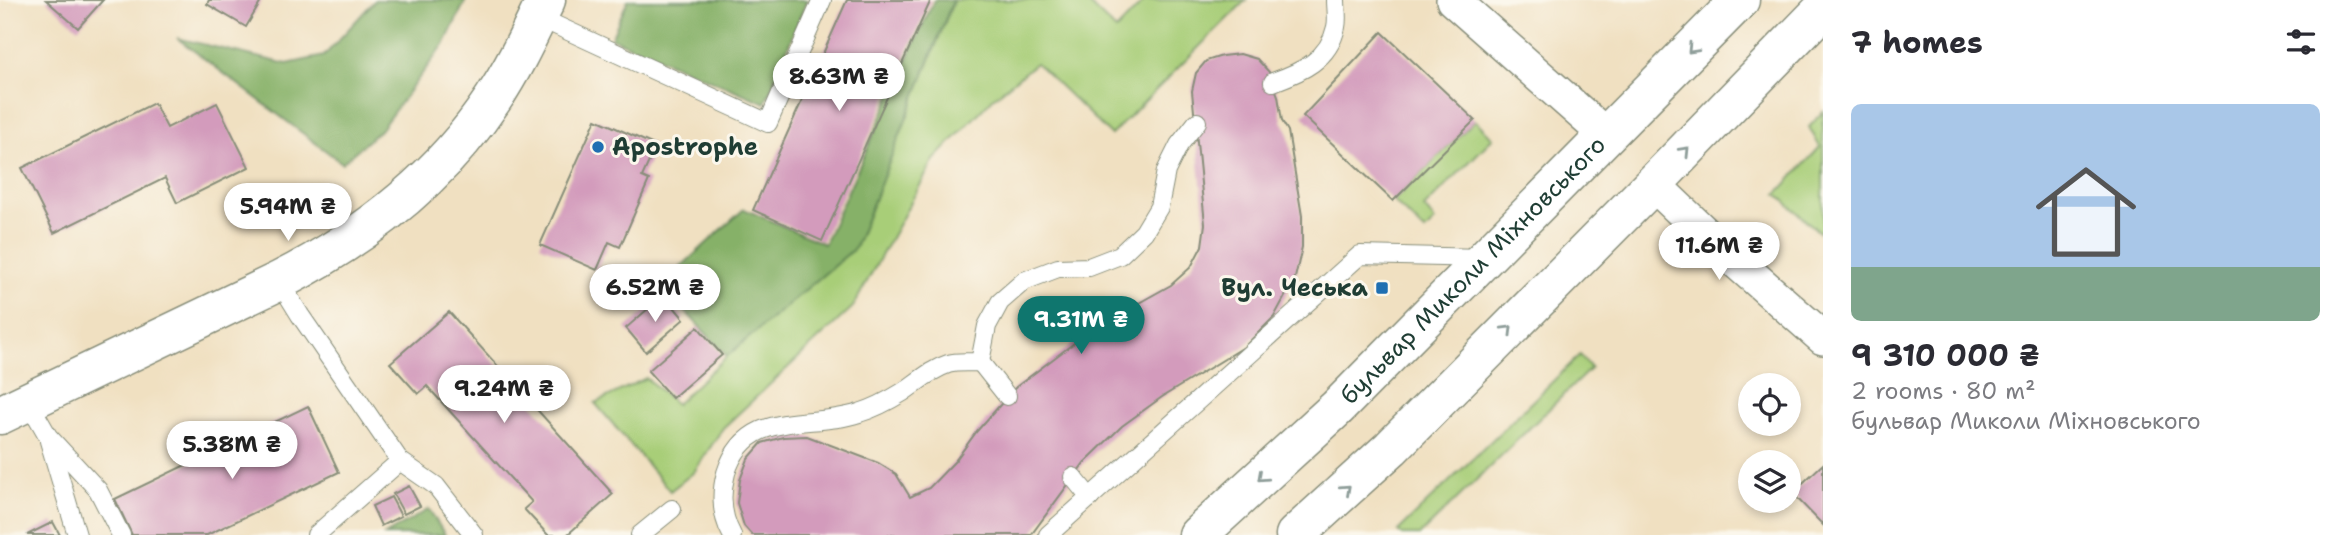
<!DOCTYPE html>
<html lang="en">
<head>
<meta charset="utf-8">
<style>
	body { margin:0; font-family:"Shantell Sans",sans-serif; background:#f7f7f7; color:#2b2b33; height:100vh; display:flex; flex-direction:column; font-size:26px; white-space:nowrap }
	* { box-sizing:border-box; margin:0 }
	p { font-size:23px; color:#7c7c81 }
	.icon { flex:none; width:38px; height:38px; fill:none; stroke:currentColor; stroke-width:2; stroke-linecap:round; stroke-linejoin:round }
	.map { position:relative; flex:1; overflow:hidden }
	.panel { display:flex; flex-direction:column; background:#fff; width:525px }
	.panel>* { flex:none }
	.tools { position:absolute; left:1738px; top:373px; display:grid; gap:14px }
	.tools a { display:grid; place-items:center; width:63px; height:63px; border-radius:50%; background:#fff; box-shadow:0 4px 10px #0003; font-size:35px }
	.price { position:absolute; translate:-50% -60px; padding:0 16px; border-radius:24px; background:#fff; color:#222; font-size:23px; line-height:46px; filter:drop-shadow(0 2px 4px #0008) }
	.price::after { content:''; position:absolute; left:50%; top:42px; width:21px; height:16px; margin-left:-10px; background:inherit; clip-path:polygon(0 0,100% 0,50% 100%) }
	.price.active { background:#0f766e; color:#fff }
	ul { padding:0; list-style:none }
	li { display:grid; align-content:center; gap:14px; height:371px; padding:0 28px }
	li span { display:grid; place-items:center; height:217px; border-radius:10px; color:#555 }
	li>.icon { margin-inline-start:auto }
	span .icon { width:126px; height:126px; fill:#fffc; stroke-width:1 }
	li b { font-size:30px }
	h2 { display:flex; justify-content:space-between; align-items:center; height:84px; padding:0 28px; font-size:30px }
	main { display:flex; flex:1; min-height:0 }
	.map>svg:first-child { display:block }
	.green { fill:#a8ce78; stroke:#648656; stroke-width:2 }
	.forest { fill:#86b168; stroke:#52774e; stroke-width:2 }
	.building { fill:#d39bbc }
	.lines { fill:none; stroke-linecap:round; stroke-linejoin:round }
	.service-casing { stroke:#888e7a; stroke-width:20 }
	.minor-casing { stroke:#888e7a; stroke-width:36 }
	.tertiary-casing { stroke:#888e7a; stroke-width:41 }
	.trunk-casing { stroke:#888e7a; stroke-width:41 }
	.service { stroke:#fff; stroke-width:18 }
	.minor { stroke:#fff; stroke-width:33 }
	.tertiary { stroke:#fff; stroke-width:38 }
	.trunk { stroke:#fff; stroke-width:38 }
	.oneway { stroke:#8f9e9a }
	.poi-dot { fill:#1f6fb2; stroke:#fbf7ec; stroke-width:2.5 }
	.labels { text-anchor:middle; stroke-width:6; stroke-linejoin:round; paint-order:stroke }
	.poi-label { font-size:24px; font-weight:bold; fill:#1f3d34; stroke:#fbf7ec; text-anchor:start }
	.street-label { font-size:24px; fill:#1f3d34; stroke:#fbf7ec }
</style>
</head>
<body>
<main>
<div class="map">
<svg width="1823" height="535" viewBox="0 0 1823 535">
	<rect width="100%" height="100%" fill="#fbf7ec"/>
	<filter id="ink" filterUnits="userSpaceOnUse"><feTurbulence type="fractalNoise" baseFrequency=".0143" numOctaves="2"/><feDisplacementMap in="SourceGraphic" scale="14" xChannelSelector="R" yChannelSelector="G"/><feConvolveMatrix kernelMatrix="1 2 1 2 8 2 1 2 1" color-interpolation-filters="sRGB"/></filter>
	<filter id="wash" filterUnits="userSpaceOnUse"><feTurbulence type="fractalNoise" baseFrequency=".00686" numOctaves="4" result="noise"/><feDisplacementMap in="SourceGraphic" scale="28" xChannelSelector="R" yChannelSelector="G"/><feGaussianBlur stdDeviation="1.57" result="paint"/><feColorMatrix in="noise" values="0 0 0 0 0 0 0 0 0 0 0 0 0 0 0 0 0 1.4 0 .05"/><feComposite in="paint" operator="in"/></filter>
	<g filter="url(#wash)">
		<rect width="100%" height="100%" fill="#f0e0c1"/>
		<g class="green">
			<path d="M954 0H1085L1116 30 1145 0H1246L1111 135 1036 63 993 98 934 160 853 307 723 428 694 472 670 491 595 403 646 378 676 404 727 356 855 248Z"/>
			<path d="M1823 112V228L1819 232 1777 194 1820 147 1809 127Z"/>
			<path d="M1475 120 1493 138 1424 208 1435 221 1425 231 1393 201Z"/>
			<path d="M1580 355 1591 368 1420 535H1403L1398 531Z"/>
		</g>
		<g class="forest">
			<path d="M375 0H466L445 43 380 130 342 163 177 38 287 64 324 56Z"/>
			<path d="M628 0H807L765 103 611 38Z"/>
			<path d="M934 0H953L855 248 727 356 661 285 744 209 824 244Z"/>
			<path d="M429 509 445 535H385Z"/>
		</g>
		<g id="blocks">
			<g class="building">
				<path d="M46 0H103L78 28Z"/>
				<path d="M209 0H262L246 27 207 4Z"/>
				<path d="M847 0H931L822 241 753 210Z"/>
				<path d="M1382 32 1475 120 1393 201 1303 116Z"/>
				<path d="M1240 54 1257 59 1269 72 1278 96 1282 121 1288 131 1302 216V247L1295 278 1274 317 1244 347 1162 397 1122 426 1084 463 1031 535H752L744 526 737 503 740 480 748 459 762 443 783 437 807 436 878 463 896 474 910 497 929 488 955 461 977 431 1016 387 1094 328 1171 285 1191 267 1202 246 1205 224 1192 91 1196 73 1206 61 1222 56Z"/>
				<path d="M154 103 167 128 217 103 249 167 177 203 165 178 54 233 22 168Z"/>
				<path d="M596 119 656 146 642 177 649 180 620 247 609 242 597 270 540 245Z"/>
				<path d="M664 295 684 319 646 352 626 328Z"/>
				<path d="M449 312 613 494 567 535H548L524 509 532 502 427 386 418 394 390 363Z"/>
				<path d="M698 327 722 355 672 398 648 371Z"/>
				<path d="M308 406 339 472 207 535H132L115 499Z"/>
				<path d="M1823 464V525L1792 493Z"/>
				<path d="M409 486 420 506 404 514 393 494Z"/>
				<path d="M391 497 401 516 381 526 372 506Z"/>
				<path d="M53 522 60 535H27Z"/>
			</g>
		</g>
	</g>
	<g filter="url(#ink)">
		<use href="#blocks" fill-opacity="0" stroke="#888e7a" stroke-width="2"/>
		<g class="lines">
			<g class="service-casing">
				<g id="service">
					<path d="M538 17 768 123 822 0"/>
					<path d="M1273 82C1301 72 1329 60 1336 27 1338 19 1336 9 1336 0"/>
					<path d="M279 281 300 315 400 461 436 486 474 535"/>
					<path d="M980 362 1007 396"/>
					<path d="M28 401 48 436 98 490 121 535"/>
					<path d="M49 441 77 535"/>
					<path d="M1073 477 1090 498"/>
					<path d="M316 535 400 461"/>
					<path d="M640 535 672 509"/>
					<path d="M732 535C721 515 720 495 726 473 747 406 810 430 859 413 873 409 890 400 903 392 918 382 930 370 948 364 958 361 970 363 980 362L987 326 1000 302 1024 281 1058 268 1089 267 1120 255 1144 232 1159 207 1166 171 1179 145 1197 122"/>
					<path d="M1048 535 1360 255 1483 258"/>
				</g>
			</g>
			<g class="minor-casing">
				<g id="minor">
					<path d="M1453 0 1607 136"/>
					<path d="M1653 184 1716 244 1823 338"/>
				</g>
			</g>
			<g class="tertiary-casing">
				<path id="tertiary" d="M0 415 279 281C363 238 440 179 493 99 514 68 530 33 546 0"/>
			</g>
			<g class="trunk-casing">
				<g id="trunk">
					<path id="s1" d="M1198 535 1337 408 1740 0"/>
					<path d="M1295 535 1391 448 1653 184 1823 9"/>
				</g>
			</g>
			<use href="#service" class="service"/>
			<use href="#minor" class="minor"/>
			<use href="#tertiary" class="tertiary"/>
			<use href="#trunk" class="trunk"/>
		</g>
		<defs><path id="oneway-chevron" d="M-2-3.5L2.5 0L-2 3.5" fill="none" stroke-width="1.6" stroke-linecap="round" stroke-linejoin="round" transform="scale(1.75)"/></defs>
		<g class="oneway">
			<use href="#oneway-chevron" transform="translate(1692 49) rotate(134)"/>
			<use href="#oneway-chevron" transform="translate(1685 151) rotate(-46)"/>
			<use href="#oneway-chevron" transform="translate(1508 330) rotate(-45)"/>
			<use href="#oneway-chevron" transform="translate(1262 477) rotate(138)"/>
			<use href="#oneway-chevron" transform="translate(1346 489) rotate(-42)"/>
		</g>
	</g>
	<g class="poi-dot">
		<circle cx="598" cy="147" r="7"/>
		<rect x="1375" y="281" width="14" height="14" rx="3.5"/>
	</g>
	<g class="labels">
		<g class="poi-label">
			<text x="612" y="155">Apostrophe</text>
			<text x="1368" y="296" text-anchor="end">Вул. Чеська</text>
		</g>
		<g class="street-label">
			<text dy="8" stroke="none"><textPath href="#s1" startOffset="382">бульвар Миколи Міхновського</textPath></text>
		</g>
	</g>
</svg>
<div class="tools">
<a><svg class="icon" aria-label="locate" viewBox="0 0 24 24"><circle cx="12" cy="12" r="6"/><path d="M12 2v4M12 18v4M2 12h4M18 12h4"/></svg></a>
<a><svg class="icon" aria-label="layers" viewBox="0 0 24 24"><path d="M12 4l9 5-9 5-9-5zM3 14l9 5 9-5"/></svg></a>
</div>
<b class="price" style="left:839px;top:113px">8.63M ₴</b>
<b class="price" style="left:288px;top:243px">5.94M ₴</b>
<b class="price" style="left:1719px;top:282px">11.6M ₴</b>
<b class="price" style="left:655px;top:324px">6.52M ₴</b>
<b class="price active" style="left:1081px;top:356px">9.31M ₴</b>
<b class="price" style="left:504px;top:425px">9.24M ₴</b>
<b class="price" style="left:232px;top:481px">5.38M ₴</b>
</div>
<section class="panel">
<h2>7 homes<svg class="icon" aria-label="filters" viewBox="0 0 24 24"><path d="M4 7h16M4 17h16"/><circle cx="9" cy="7" r="2"/><circle cx="15" cy="17" r="2"/></svg></h2>
<ul>
<li><span style="background:linear-gradient(#a9c7e8 75%,#7fa58c 0)"><svg class="icon" aria-label="home" viewBox="0 0 24 24"><path d="M3 11l9-7 9 7M6 9v11h12V9"/></svg></span><div><b>9 310 000 ₴</b><p>2 rooms · 80 m²</p><p>бульвар Миколи Міхновського</p></div></li>
</ul>
</section>
</main>
</body>
</html>
